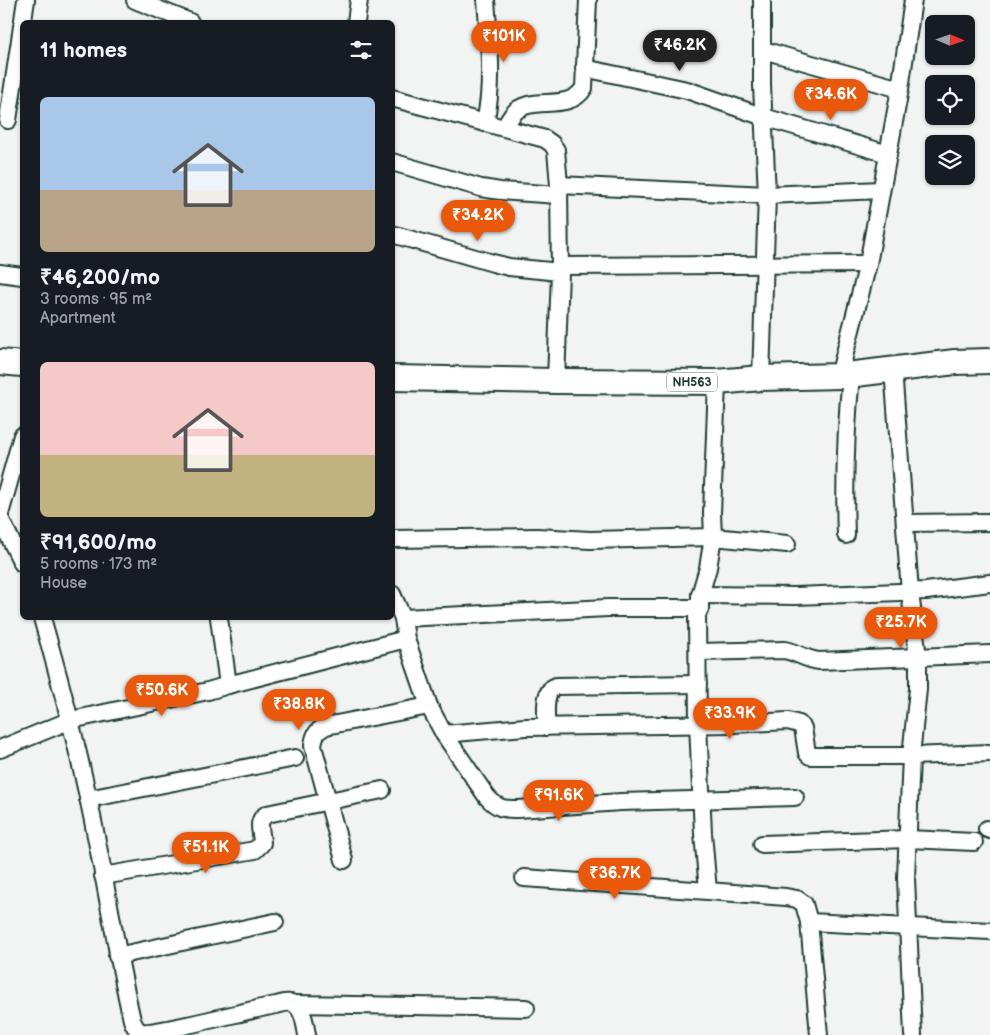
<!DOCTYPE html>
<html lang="en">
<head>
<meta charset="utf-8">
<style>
	body { margin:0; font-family:"Balsamiq Sans",sans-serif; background:#242831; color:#f1f3f6; height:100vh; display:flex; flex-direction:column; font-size:19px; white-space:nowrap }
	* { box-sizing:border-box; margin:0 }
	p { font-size:16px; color:#9ea1a6 }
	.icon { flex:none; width:28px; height:28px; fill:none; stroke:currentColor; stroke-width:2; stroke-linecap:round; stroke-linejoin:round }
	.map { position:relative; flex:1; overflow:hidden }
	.side { position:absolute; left:20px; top:20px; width:375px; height:600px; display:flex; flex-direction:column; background:#171b24; border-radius:8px; box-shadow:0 1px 4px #0004 }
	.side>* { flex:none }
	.needle { width:32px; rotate:92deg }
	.tools { position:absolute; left:925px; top:15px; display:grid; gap:10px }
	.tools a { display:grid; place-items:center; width:50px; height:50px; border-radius:8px; background:#171b24; box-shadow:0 1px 4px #0004; font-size:25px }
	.price { position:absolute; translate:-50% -42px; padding:0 11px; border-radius:18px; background:#ea580c; color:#fff; font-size:16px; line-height:32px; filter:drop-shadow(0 1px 2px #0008) }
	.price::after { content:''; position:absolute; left:50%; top:30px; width:15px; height:11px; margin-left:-8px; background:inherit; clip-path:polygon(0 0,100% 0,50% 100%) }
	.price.on { background:#222; color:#fff }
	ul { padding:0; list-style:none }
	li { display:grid; align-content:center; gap:10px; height:265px; padding:0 20px }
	li span { display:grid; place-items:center; height:155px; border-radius:8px; color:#555 }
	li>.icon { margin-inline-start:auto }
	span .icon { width:90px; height:90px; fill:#fffc; stroke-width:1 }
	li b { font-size:21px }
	h2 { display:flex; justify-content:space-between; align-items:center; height:60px; padding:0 20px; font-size:21px }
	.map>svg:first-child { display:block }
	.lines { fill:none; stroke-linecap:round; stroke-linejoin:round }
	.minor-casing { stroke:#1f3d34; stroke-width:20 }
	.highway-casing { stroke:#1f3d34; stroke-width:28 }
	.minor { stroke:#fff; stroke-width:16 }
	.highway { stroke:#fff; stroke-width:24 }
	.labels { text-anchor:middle; stroke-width:4.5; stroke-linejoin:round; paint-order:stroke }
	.shield { fill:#fff; stroke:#627771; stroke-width:1 }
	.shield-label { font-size:12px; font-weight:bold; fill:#1f3d34 }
</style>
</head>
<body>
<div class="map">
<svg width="990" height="1035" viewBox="0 0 990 1035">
	<rect width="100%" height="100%" fill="#f2f3f3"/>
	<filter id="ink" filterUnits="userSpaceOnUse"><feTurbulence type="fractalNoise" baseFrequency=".02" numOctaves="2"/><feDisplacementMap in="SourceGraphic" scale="10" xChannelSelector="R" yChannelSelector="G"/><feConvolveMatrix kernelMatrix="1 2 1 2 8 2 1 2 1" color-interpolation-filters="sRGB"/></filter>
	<g filter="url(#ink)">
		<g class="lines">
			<g class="minor-casing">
				<g id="minor">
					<path d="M135 0 190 22"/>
					<path d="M356 22 359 0"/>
					<path d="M763 50 900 89"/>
					<path d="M584 68 687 90 764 117 888 154"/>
					<path d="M392 98 545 139 552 144 556 150 559 185 560 272 556 381"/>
					<path d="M8 120 26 0"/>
					<path d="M485 123C494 83 489 41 486 0"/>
					<path d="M505 127C507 123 510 118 513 114 530 93 568 114 584 88L588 0"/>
					<path d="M392 162 481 188 500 191 559 195"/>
					<path d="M559 185 767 195 881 190"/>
					<path d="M392 234 493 263 509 267 560 272"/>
					<path d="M559 266 868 264"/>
					<path d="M0 273 22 276"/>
					<path d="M893 369 910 592 918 658V689L911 756 906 878 913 1035"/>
					<path d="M839 376 868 264 900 89 913 0"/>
					<path d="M761 378 767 195 762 85V0"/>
					<path d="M717 382 712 513 713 537 708 568 700 595V608L697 615 698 724 703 833 708 891 786 897 797 899 804 904 809 922 819 1035"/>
					<path d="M0 514 22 436"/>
					<path d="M0 518 22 563"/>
					<path d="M906 523 990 522"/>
					<path d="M846 535C844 481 846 428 851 374"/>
					<path d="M392 539 537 537 590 540 713 537 787 544"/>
					<path d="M392 594 403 618 406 639 429 706 444 734 487 797C498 809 503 809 518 809L621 802 795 797"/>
					<path d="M700 595 795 596 926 591 990 583"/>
					<path d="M42 618C59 677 75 737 88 797 104 871 115 946 132 1020 134 1025 136 1030 141 1032 155 1035 252 1009 276 1005 281 1004 289 1001 294 1004 304 1009 305 1025 307 1035"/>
					<path d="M403 618 608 608H700"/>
					<path d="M698 652 784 650C797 652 806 660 819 661L990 654"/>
					<path d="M228 685 406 639"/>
					<path d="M546 727C547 714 542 691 556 686L698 684"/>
					<path d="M444 734 525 727 733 724 788 721 799 724 803 728 807 753 810 756H911L990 753"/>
					<path d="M0 749 71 720 208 691 228 685 219 618"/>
					<path d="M88 799 295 758"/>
					<path d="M987 829 990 830"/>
					<path d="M762 844 908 839 974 842"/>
					<path d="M344 860 313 746C314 736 316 731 326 726L429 706"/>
					<path d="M103 876 255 850 262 843C262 832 255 821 267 814L382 790"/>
					<path d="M524 878 708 891"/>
					<path d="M809 922 990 931"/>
					<path d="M117 956 275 922"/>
					<path d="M295 1004 526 1008"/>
				</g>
			</g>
			<g class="highway-casing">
				<g id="highway">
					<path d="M0 362 22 364"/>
					<path d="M392 378 556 381 717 382 761 378 839 376 955 362 990 361"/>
				</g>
			</g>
			<use href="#minor" class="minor"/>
			<use href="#highway" class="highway"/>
		</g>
	</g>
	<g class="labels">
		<rect class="shield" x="667" y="372.5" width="50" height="19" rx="4"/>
		<g class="shield-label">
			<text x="692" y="386">NH563</text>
		</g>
	</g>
</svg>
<div class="tools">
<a><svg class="needle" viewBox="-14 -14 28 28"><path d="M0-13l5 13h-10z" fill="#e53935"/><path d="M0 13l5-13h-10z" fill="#9ea1a6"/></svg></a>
<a><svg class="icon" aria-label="locate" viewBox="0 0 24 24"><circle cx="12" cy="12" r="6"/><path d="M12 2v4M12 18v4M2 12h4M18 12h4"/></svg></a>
<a><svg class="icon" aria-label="layers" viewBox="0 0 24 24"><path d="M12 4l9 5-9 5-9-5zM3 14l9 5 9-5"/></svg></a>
</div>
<b class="price" style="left:504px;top:63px">₹101K</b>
<b class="price on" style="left:680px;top:72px">₹46.2K</b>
<b class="price" style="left:831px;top:121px">₹34.6K</b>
<b class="price" style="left:478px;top:242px">₹34.2K</b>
<b class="price" style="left:901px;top:649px">₹25.7K</b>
<b class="price" style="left:162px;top:717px">₹50.6K</b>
<b class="price" style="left:299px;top:731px">₹38.8K</b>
<b class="price" style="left:730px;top:740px">₹33.9K</b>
<b class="price" style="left:559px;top:822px">₹91.6K</b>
<b class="price" style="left:206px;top:874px">₹51.1K</b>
<b class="price" style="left:615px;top:900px">₹36.7K</b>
<section class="side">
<h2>11 homes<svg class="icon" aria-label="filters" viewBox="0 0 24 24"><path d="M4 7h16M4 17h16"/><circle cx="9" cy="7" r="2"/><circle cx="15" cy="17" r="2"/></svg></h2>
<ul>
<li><span style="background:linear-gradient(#a9c7e8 60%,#b9a48a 0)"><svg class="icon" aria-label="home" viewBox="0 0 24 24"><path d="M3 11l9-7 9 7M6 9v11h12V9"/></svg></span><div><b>₹46,200/mo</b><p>3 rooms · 95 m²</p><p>Apartment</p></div></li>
<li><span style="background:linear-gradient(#f6c9c9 60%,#c2b280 0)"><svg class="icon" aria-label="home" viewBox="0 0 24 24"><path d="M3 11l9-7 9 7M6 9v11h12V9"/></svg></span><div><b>₹91,600/mo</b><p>5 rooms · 173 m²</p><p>House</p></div></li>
</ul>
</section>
</div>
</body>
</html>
